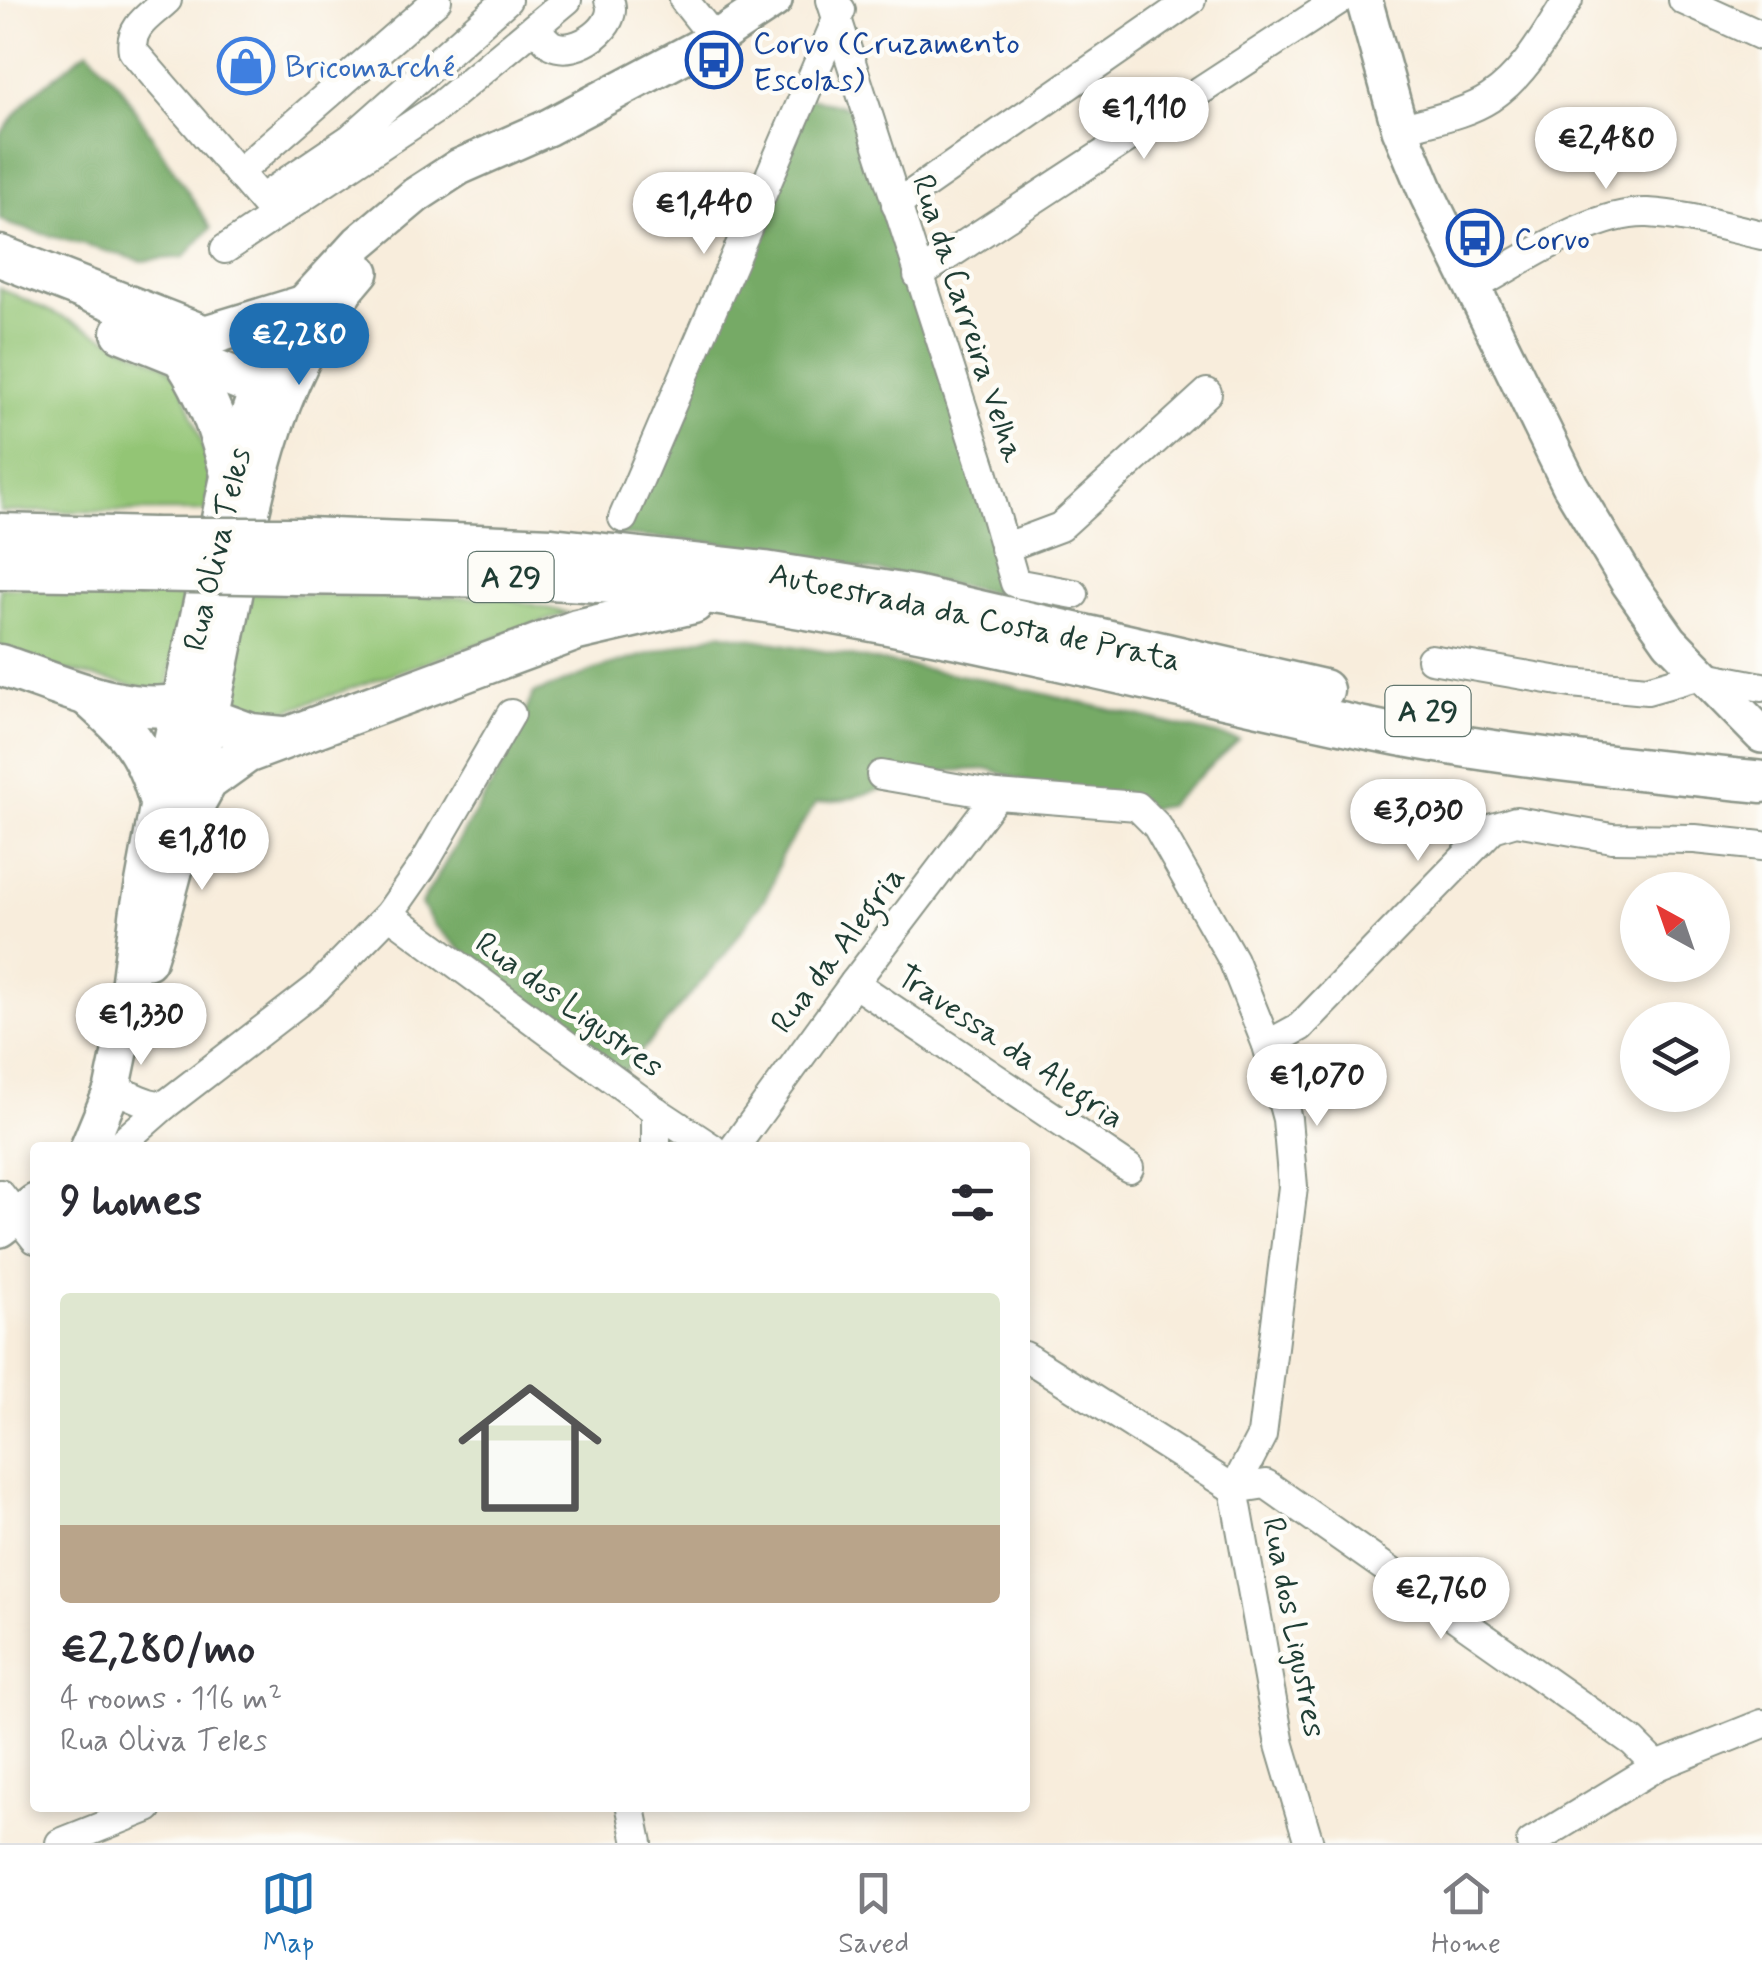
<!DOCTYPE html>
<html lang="en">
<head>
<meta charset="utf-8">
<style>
	body { margin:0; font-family:Mynerve,sans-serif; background:#f2f2f3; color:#2b2b33; height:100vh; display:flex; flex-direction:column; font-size:38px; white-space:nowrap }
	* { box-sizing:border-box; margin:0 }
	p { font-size:32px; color:#7c7c81 }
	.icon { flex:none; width:55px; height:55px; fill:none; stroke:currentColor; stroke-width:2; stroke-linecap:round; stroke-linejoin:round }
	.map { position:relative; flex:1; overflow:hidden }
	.sheet { position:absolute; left:30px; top:1142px; width:1000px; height:670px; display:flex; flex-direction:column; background:#fff; border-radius:10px; box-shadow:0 5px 15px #0003 }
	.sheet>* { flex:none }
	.needle { width:65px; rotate:320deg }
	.tools { position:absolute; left:1620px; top:872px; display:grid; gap:20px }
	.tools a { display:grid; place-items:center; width:110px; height:110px; border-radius:50%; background:#fff; box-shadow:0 5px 15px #0003; font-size:50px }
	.price { position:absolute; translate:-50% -85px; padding:0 22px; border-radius:35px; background:#fff; color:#222; font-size:32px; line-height:65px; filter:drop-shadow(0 2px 5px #0008) }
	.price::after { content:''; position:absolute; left:50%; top:60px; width:30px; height:22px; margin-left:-15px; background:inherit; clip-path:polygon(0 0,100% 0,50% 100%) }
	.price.active { background:#1f6fb2; color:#fff }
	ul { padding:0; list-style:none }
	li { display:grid; align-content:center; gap:20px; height:530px; padding:0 30px }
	li span { display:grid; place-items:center; height:310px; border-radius:10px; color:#555 }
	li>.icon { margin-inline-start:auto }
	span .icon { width:180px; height:180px; fill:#fffc; stroke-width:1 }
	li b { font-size:42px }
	h2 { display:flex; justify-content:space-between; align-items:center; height:120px; padding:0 30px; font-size:42px }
	.dock { display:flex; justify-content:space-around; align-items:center; height:140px; border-top:2px solid #e1e1e2; background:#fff; font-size:28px; color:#7c7c81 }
	.dock a { display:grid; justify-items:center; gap:5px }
	.dock .active { color:#1f6fb2 }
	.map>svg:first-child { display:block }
	.green { fill:#93c575; stroke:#598154; stroke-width:2.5 }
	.forest { fill:#76aa66; stroke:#4a744d; stroke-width:2.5 }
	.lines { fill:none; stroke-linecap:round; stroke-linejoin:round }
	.minor-casing { stroke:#8c9588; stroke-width:32 }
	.major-casing { stroke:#8c9588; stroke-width:40 }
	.highway-casing { stroke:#8c9588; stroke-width:45 }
	.minor { stroke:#fff; stroke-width:28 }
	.major { stroke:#fff; stroke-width:35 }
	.highway { stroke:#fff; stroke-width:40 }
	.highway-bridge-casing { stroke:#8c9588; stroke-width:45; stroke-linecap:butt }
	.highway-bridge { stroke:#fff; stroke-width:40 }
	.labels { text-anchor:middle; stroke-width:9; stroke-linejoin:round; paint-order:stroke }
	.shield { fill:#fdfcf7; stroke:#62766e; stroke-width:2.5 }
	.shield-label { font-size:30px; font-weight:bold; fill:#1f3d34 }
	.transit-label { font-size:32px; fill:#164399; stroke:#fdfcf7; text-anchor:start }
	.shop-label { font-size:32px; fill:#366cbe; stroke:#fdfcf7; text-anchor:start }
	.street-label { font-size:32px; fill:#1f3d34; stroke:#fdfcf7 }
</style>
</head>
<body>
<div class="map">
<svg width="1762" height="1843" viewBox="0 0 1762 1843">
	<rect width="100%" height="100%" fill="#fdfcf7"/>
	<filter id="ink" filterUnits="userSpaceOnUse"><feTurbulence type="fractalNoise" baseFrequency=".01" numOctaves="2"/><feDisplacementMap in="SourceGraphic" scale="20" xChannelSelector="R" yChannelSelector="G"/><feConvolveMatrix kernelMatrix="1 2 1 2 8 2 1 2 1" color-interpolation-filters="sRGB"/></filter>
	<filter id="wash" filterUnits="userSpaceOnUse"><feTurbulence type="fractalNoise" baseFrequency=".0048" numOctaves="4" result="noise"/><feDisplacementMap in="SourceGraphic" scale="40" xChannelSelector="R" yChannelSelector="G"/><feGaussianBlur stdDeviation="2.25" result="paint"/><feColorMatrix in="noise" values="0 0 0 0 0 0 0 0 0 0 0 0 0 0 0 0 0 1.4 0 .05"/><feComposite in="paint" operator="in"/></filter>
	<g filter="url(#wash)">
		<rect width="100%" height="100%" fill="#f8eddc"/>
		<g class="green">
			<path d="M0 288 163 364 180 380 212 472 207 511 0 512Z"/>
			<path d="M0 587 186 592 167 693 0 656Z"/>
			<path d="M248 593 505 598 568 613 271 716 249 715 237 705 230 689Z"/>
		</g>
		<g class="forest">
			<path d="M88 50 120 86 211 228 184 257 142 261 11 225 0 219V134L32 95Z"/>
			<path d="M802 96 866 112 983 458 1002 594 727 544 618 535 626 486Z"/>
			<path d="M719 633 982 679 1239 740 1167 806 1142 810 1054 791 989 769 948 771 844 800 816 803 781 856 773 883 764 899 726 953 619 1077 509 994 434 925 421 904 505 762 533 694 598 669Z"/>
		</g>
	</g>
	<g filter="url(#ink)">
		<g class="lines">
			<g class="minor-casing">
				<g id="minor">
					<path d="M167 0C151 15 128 27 133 51L272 212"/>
					<path d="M684 0 715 39"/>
					<path d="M831 0 982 468 1015 583 1074 594"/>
					<path d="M1683 0 1762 36"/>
					<path d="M535 28C540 33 546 41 552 45 576 57 621 25 609 0"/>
					<path d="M1400 129C1429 120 1464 115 1490 98 1525 75 1546 34 1568 0"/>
					<path d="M238 173 437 0"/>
					<path d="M261 199 351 138 507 0"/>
					<path d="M896 205 1191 0"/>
					<path d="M225 249 437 108 567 0"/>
					<path d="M918 275 1339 0"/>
					<path d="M1472 288C1521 262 1592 211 1648 213 1686 215 1725 227 1762 235"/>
					<path d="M623 518 841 10"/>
					<path d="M1004 548 1060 527 1207 393"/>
					<path d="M1431 659 1571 683 1647 690 1700 675 1762 687"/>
					<path d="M881 775 997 795 1137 806 1157 826 1233 960 1267 1045 1287 1119 1293 1187 1262 1435 1234 1489"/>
					<path d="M389 914 656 1111 712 1148"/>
					<path d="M854 983 1129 1168"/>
					<path d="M1267 1045 1300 1027 1493 828 1516 821 1612 838 1695 839 1762 846"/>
					<path d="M112 1090C132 1093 144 1106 165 1105"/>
					<path d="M656 1111V1148"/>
					<path d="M116 1148 165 1105 317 988 389 914 422 867 511 714"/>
					<path d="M734 1148 854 983 997 795"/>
					<path d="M0 1194 35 1239"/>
					<path d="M1025 1356 1234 1489 1280 1745 1309 1843"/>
					<path d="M1234 1489 1266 1484 1633 1742 1657 1766"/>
					<path d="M631 1808 638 1843"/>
					<path d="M60 1843 148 1808"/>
					<path d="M1531 1843 1657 1766 1762 1724"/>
				</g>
			</g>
			<g class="major-casing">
				<g id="major">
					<path d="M1364 0 1400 129 1428 196 1570 485 1629 583 1670 641 1762 735"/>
					<path d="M148 961C180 862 201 761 222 659 250 524 265 379 361 272"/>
					<path d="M88 1148 112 1090 121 1047 138 913 159 799 230 470 260 381 300 307 359 243 416 195 459 167 547 128 715 39 774 0"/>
					<path d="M0 1229 35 1202"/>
				</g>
			</g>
			<g class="highway-casing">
				<g id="highway">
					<path d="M0 256 205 336 300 307"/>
					<path d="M122 332 241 380 260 381"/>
					<path d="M184 359C207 394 219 429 230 470"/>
					<path d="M0 534 153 538"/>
					<path d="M307 538 552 548 765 572 914 596 1323 690"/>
					<path d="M0 569 139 571"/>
					<path d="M296 574C440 576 584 574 727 596 942 628 1152 683 1364 728 1495 756 1629 768 1762 782"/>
					<path d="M0 665C57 683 121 716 182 704"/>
					<path d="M87 695C126 730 144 746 159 799"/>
					<path d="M210 719 251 734 283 737"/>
					<path d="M192 808 207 781 246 753 577 630 693 603"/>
				</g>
			</g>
			<use href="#minor" class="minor"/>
			<use href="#major" class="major"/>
			<use href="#highway" class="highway"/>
			<g class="highway-bridge-casing">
				<g id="highway-bridge">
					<path d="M153 538H307"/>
					<path d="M139 571 296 574"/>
				</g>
			</g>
			<use href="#highway-bridge" class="highway-bridge"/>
		</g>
	</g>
	<defs>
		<g id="bus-ring" transform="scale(2.875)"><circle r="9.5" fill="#fdfcf7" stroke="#1a4fb4" stroke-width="1.5"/><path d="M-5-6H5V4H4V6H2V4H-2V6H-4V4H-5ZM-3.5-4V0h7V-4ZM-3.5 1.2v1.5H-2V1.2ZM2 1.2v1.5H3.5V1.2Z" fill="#1a4fb4"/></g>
		<g id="shop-ring" transform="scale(2.875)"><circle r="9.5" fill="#fdfcf7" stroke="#3f7fe0" stroke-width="1.5"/><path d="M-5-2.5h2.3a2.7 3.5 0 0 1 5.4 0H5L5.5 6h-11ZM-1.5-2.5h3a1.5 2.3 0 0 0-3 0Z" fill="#3f7fe0"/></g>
	</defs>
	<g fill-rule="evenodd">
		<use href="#bus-ring" x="714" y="60"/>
		<use href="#shop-ring" x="246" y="66"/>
		<use href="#bus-ring" x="1475" y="238"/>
	</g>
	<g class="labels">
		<g class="shield">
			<rect x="468.5" y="552" width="85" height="50" rx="8"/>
			<rect x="1385.5" y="686" width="85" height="50" rx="8"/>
		</g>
		<g class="shield-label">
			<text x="511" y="587">A 29</text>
			<text x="1428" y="721">A 29</text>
		</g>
		<g class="transit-label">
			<text x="753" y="53">Corvo (Cruzamento<tspan x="753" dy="37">Escolas)</tspan></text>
			<text x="1514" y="249">Corvo</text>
		</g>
		<g class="shop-label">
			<text x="285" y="77">Bricomarché</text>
		</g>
		<g class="street-label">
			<text transform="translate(969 318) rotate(72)" y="11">Rua da Carreira Velha</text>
			<text transform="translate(216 549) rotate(-77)" y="11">Rua Oliva Teles</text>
			<text transform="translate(975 616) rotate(12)" y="11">Autoestrada da Costa de Prata</text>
			<text transform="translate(837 949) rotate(-53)" y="11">Rua da Alegria</text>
			<text transform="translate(570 1004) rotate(36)" y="11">Rua dos Ligustres</text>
			<text transform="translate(1011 1046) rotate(34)" y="11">Travessa da Alegria</text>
			<text transform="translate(1295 1627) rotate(79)" y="11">Rua dos Ligustres</text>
		</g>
	</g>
</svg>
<div class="tools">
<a><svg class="needle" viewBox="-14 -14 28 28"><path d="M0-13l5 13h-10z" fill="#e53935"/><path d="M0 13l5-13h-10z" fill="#7c7c81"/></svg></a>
<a><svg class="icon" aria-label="layers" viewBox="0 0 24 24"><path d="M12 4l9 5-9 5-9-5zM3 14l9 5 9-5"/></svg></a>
</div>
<b class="price" style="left:1144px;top:162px">€1,110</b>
<b class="price" style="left:1606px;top:192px">€2,480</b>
<b class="price" style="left:704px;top:257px">€1,440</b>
<b class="price active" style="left:299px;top:388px">€2,280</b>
<b class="price" style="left:1418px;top:864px">€3,030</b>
<b class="price" style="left:202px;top:893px">€1,810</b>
<b class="price" style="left:141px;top:1068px">€1,330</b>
<b class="price" style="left:1317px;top:1129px">€1,070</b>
<b class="price" style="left:1441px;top:1642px">€2,760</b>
<section class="sheet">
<h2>9 homes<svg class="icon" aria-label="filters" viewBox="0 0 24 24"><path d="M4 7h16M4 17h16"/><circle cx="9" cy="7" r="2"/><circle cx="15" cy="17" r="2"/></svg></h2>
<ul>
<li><span style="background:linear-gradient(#dfe7d0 75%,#b9a48a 0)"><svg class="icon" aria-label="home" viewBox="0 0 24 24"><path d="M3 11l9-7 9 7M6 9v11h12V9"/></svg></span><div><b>€2,280/mo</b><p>4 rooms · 116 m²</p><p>Rua Oliva Teles</p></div></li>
</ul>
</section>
</div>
<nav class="dock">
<a class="active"><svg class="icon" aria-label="map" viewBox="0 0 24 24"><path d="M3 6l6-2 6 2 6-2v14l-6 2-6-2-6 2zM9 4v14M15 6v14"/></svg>Map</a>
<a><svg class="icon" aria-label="saved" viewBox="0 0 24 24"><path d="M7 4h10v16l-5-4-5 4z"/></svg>Saved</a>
<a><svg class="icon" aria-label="home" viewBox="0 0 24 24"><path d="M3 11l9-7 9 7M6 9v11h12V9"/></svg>Home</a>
</nav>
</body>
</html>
